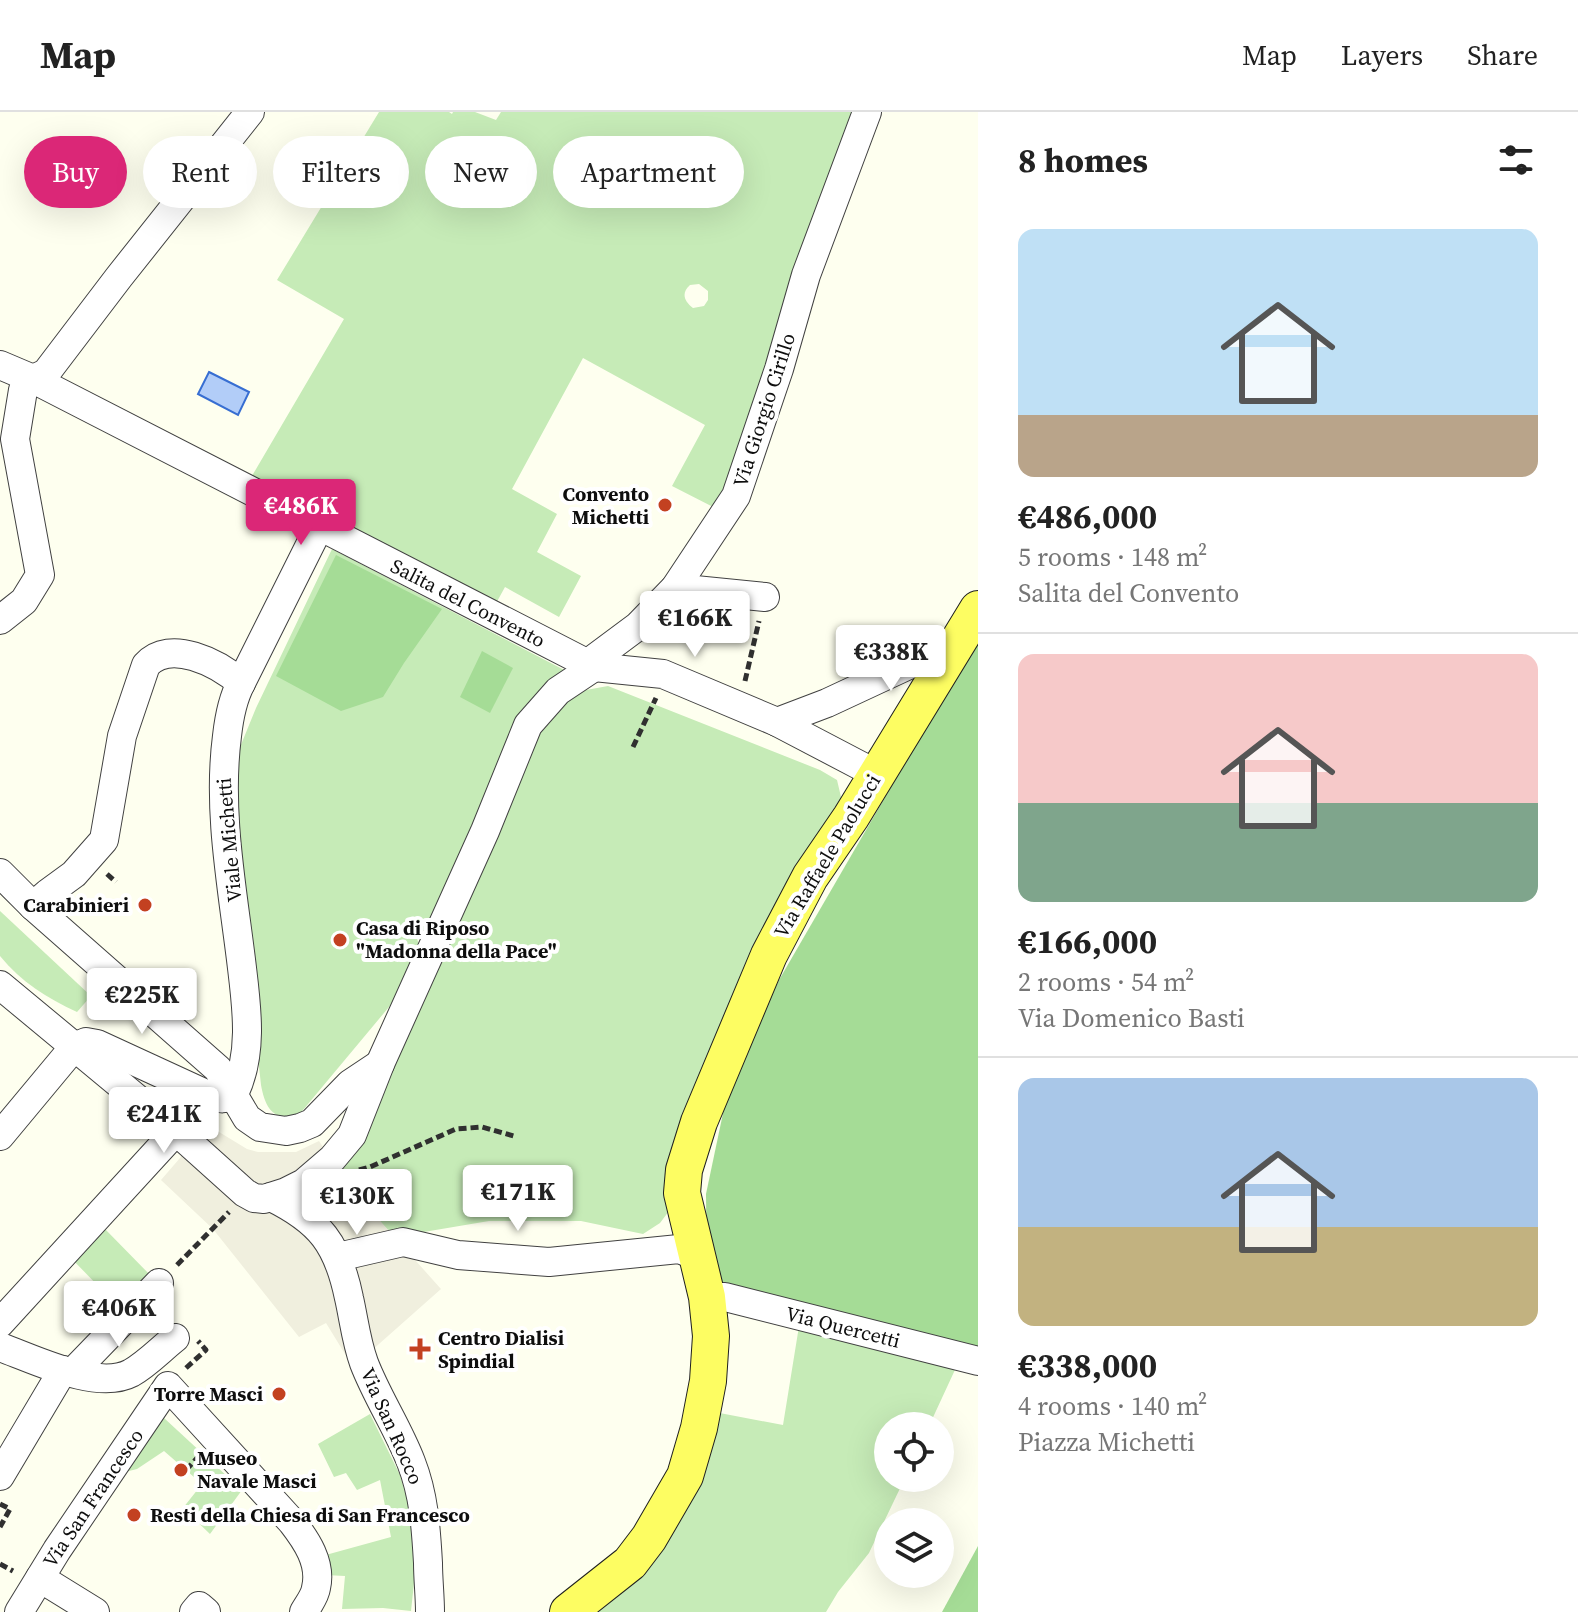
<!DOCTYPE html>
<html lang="en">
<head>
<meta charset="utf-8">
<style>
	body { margin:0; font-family:"Source Serif 4",serif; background:#f2f2f2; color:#222; height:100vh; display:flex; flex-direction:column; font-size:30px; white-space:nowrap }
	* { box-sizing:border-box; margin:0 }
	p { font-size:26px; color:#767676 }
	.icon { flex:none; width:44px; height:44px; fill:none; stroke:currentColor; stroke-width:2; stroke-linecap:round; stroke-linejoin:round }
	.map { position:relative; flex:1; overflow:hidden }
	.panel { display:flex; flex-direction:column; background:#fff; width:600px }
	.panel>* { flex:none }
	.hud { position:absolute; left:24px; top:24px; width:760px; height:72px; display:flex; gap:16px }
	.tools { position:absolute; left:874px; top:1300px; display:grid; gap:16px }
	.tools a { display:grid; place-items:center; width:80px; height:80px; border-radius:50%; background:#fff; box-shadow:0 8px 32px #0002; font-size:40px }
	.price { position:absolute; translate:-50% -68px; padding:0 18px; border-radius:8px; background:#fff; color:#222; font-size:26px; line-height:52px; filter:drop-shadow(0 2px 4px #0008) }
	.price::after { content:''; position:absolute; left:50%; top:48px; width:24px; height:18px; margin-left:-12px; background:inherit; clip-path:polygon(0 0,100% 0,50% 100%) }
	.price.selected { background:#db2777; color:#fff }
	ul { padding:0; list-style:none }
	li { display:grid; align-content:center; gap:16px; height:424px; padding:0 40px }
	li+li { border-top:2px solid #e0e0e0 }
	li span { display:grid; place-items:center; height:248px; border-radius:16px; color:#555 }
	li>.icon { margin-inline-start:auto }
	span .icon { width:144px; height:144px; fill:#fffc; stroke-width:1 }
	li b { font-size:34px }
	h2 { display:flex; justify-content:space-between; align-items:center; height:96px; padding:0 40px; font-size:34px }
	.chip { padding:0 28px; border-radius:36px; background:#fff; box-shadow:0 8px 32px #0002; font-size:28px; line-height:72px }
	.chip.selected { background:#db2777; color:#fff }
	header { display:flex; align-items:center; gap:48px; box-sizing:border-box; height:112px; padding:0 40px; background:#fff; border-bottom:2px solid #e0e0e0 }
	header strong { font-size:38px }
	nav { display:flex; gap:44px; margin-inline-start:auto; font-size:28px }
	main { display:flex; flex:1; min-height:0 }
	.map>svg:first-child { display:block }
	.green { fill:#c6ebb7; fill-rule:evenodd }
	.forest { fill:#a5dc96 }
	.plaza { fill:#f0efde }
	.water { fill:#b2cdf8; stroke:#376ed2; stroke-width:2 }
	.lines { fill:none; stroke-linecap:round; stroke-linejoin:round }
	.minor-casing { stroke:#414141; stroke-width:30 }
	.major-casing { stroke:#1f1f1f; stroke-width:38 }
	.path { stroke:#303030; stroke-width:5; stroke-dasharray:8 4; stroke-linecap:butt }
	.minor { stroke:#fff; stroke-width:28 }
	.major { stroke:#fdfd62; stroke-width:36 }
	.poi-dot { fill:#c34121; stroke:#fff; stroke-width:3 }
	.labels { text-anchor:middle; stroke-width:8; stroke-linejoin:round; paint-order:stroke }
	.street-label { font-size:20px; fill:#0e0e0e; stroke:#fff }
	.poi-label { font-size:20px; font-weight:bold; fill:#0e0e0e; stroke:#fff; text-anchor:start }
</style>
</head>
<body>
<header>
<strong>Map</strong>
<nav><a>Map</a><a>Layers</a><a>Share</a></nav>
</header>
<main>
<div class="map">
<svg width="978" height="1500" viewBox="0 0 978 1500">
	<rect width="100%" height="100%" fill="#feffef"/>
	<g class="green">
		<path d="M379 0H449L452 2 453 0H475L496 8 501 0H857L719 398 672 374 705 313 583 246 512 377 557 402 537 440 581 464 559 505 505 475 494 495 249 369 344 207 277 168ZM699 172 708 179V188L704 194 693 196C684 189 681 181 690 173Z"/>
		<path d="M332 437 570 561 514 620 475 707 430 820 415 818 421 842 409 871 298 1004C273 1010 265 995 261 973L237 753 238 640 256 596Z"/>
		<path d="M608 574 820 658 837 668 841 685 669 1099 660 1111 643 1122 581 1109H489L394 1125 348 1073 334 1051 525 636 564 590 586 578Z"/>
		<path d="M0 799 91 884 77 900C47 886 21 870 0 844Z"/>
		<path d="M104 1116 152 1165 119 1200 103 1179 72 1147Z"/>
		<path d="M800 1208 960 1247 929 1314H888V1366H905L869 1441 838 1480 826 1500H585L704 1298 783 1313Z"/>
		<path d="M370 1302 400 1363 407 1387 417 1443 411 1499 383 1496 342 1497 345 1464 325 1463 322 1444 391 1425 380 1368 357 1378 346 1361 334 1365 318 1332Z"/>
		<path d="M164 1306 242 1378 210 1422 183 1396 202 1372 164 1339 137 1357 109 1364Z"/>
	</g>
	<g class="forest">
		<path d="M336 443 442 497 404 551 383 585 341 599 276 564Z"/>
		<path d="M978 525V1241L707 1184 706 1082 730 968 779 868Z"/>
		<path d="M482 539 513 556 490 601 460 585Z"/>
		<path d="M978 1434V1500H942Z"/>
	</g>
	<path class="plaza" d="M201 1009 247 1037 258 1040H296L319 1029 348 1073 441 1177 353 1255 326 1211 299 1225 213 1117 161 1068 180 1046Z"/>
	<path class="water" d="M209 260 249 280 238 303 198 282Z"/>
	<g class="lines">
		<g class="minor-casing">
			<g id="minor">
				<path d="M0 253 33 267 594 555 663 562 777 610 861 654 875 663"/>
				<path d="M675 476 765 485"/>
				<path d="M0 508 24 489 40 463 15 327 23 278 33 267 46 261 119 165 250 0"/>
				<path d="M594 555 595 546 638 514 675 476 736 384 779 257 806 163 867 0"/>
				<path d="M241 571 319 415"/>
				<path d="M777 610 827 591 958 530"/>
				<path d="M0 761 33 794 218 957 247 1006 260 1015 286 1019 300 1016 312 1011 350 972 380 952"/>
				<path d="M33 794 48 781 74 762 104 728 122 624 146 553C170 526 218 551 241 571 232 588 229 606 227 624 217 701 233 779 242 856 247 897 253 943 234 982"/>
				<path d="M0 873 176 1019 245 1081 254 1086 264 1087 286 1080 304 1071 332 1047 352 1023 380 952 485 719 528 613 558 579 594 555"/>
				<path d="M0 1024 74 935 86 930 97 932 210 984C220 987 226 988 234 982"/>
				<path d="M271 1085C320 1109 338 1132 349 1186 354 1208 356 1229 364 1251 377 1285 398 1316 411 1350 424 1383 426 1416 428 1451 428 1467 430 1484 430 1500"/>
				<path d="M338 1145 403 1130 458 1143 549 1150 679 1137 697 1144"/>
				<path d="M707 1185H725L978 1249"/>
				<path d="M0 1211 176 1019"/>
				<path d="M0 1235C34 1247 97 1279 131 1261 147 1252 161 1237 175 1226"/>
				<path d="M73 1260 159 1171"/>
				<path d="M0 1364 63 1258"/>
				<path d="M40 1466 95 1500"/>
				<path d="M19 1500 57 1438 168 1274 292 1410C306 1428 322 1451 316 1476 315 1484 308 1493 304 1500"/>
				<path d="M194 1500 199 1494 206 1500"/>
			</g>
		</g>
		<g class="major-casing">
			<path id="major" d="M568 1500 630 1451 649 1426 685 1364 699 1316 708 1269 711 1224 707 1185 682 1081 684 1058 699 1010 769 843 810 765 851 705 978 497"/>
		</g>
		<g class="path">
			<path d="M745 569 759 509"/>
			<path d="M633 635 656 586"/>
			<path d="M107 762 116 770"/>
			<path d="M359 1058 370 1055 456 1017 482 1015 514 1024"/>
			<path d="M177 1153 229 1100"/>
			<path d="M186 1256 206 1238 198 1229"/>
			<path d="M186 1358 199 1344"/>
			<path d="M0 1392 10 1397 0 1415"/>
			<path d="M0 1452 13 1459"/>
		</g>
		<use href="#minor" class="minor"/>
		<use href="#major" class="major"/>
	</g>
	<g class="poi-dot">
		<circle cx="665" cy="393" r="8"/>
		<circle cx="145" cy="793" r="8"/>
		<circle cx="340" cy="828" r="8"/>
		<path d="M416 1225h8v8h8v8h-8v8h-8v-8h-8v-8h8z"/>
		<circle cx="279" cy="1282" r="8"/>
		<circle cx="181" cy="1358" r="8"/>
		<circle cx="134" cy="1403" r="8"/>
	</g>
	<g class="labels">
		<g class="street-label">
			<text transform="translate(764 298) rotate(-72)" y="7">Via Giorgio Cirillo</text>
			<text transform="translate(468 491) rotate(27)" y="7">Salita del Convento</text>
			<text transform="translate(229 728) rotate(-95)" y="7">Viale Michetti</text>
			<text transform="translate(827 744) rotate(-59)" y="7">Via Raffaele Paolucci</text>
			<text transform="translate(843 1215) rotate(14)" y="7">Via Quercetti</text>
			<text transform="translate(392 1314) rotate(66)" y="7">Via San Rocco</text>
			<text transform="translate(93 1386) rotate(-56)" y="7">Via San Francesco</text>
		</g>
		<g class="poi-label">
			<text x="649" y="389" text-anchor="end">Convento<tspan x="649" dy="23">Michetti</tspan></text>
			<text x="129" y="800" text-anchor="end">Carabinieri</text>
			<text x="356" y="823">Casa di Riposo<tspan x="356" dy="23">"Madonna della Pace"</tspan></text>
			<text x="438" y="1233">Centro Dialisi<tspan x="438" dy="23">Spindial</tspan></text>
			<text x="263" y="1289" text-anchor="end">Torre Masci</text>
			<text x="197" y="1353">Museo<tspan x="197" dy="23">Navale Masci</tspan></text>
			<text x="150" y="1410">Resti della Chiesa di San Francesco</text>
		</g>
	</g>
</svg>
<div class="tools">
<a><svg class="icon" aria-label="locate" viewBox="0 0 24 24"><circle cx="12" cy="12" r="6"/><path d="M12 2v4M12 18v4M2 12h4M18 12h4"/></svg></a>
<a><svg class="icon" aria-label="layers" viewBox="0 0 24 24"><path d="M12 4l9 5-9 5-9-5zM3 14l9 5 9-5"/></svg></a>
</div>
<b class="price selected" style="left:301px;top:435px">€486K</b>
<b class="price" style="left:695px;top:547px">€166K</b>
<b class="price" style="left:891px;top:581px">€338K</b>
<b class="price" style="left:142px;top:924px">€225K</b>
<b class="price" style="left:164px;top:1043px">€241K</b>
<b class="price" style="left:518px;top:1121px">€171K</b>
<b class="price" style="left:357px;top:1125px">€130K</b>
<b class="price" style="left:119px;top:1237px">€406K</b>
<div class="hud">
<a class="chip selected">Buy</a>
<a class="chip">Rent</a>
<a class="chip">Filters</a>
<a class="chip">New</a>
<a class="chip">Apartment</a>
</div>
</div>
<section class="panel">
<h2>8 homes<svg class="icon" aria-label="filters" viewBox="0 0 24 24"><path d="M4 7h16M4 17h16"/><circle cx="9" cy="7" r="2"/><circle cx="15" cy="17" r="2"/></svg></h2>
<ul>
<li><span style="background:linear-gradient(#bfe0f5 75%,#b9a48a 0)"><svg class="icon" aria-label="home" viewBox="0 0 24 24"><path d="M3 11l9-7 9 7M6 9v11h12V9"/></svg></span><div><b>€486,000</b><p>5 rooms · 148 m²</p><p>Salita del Convento</p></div></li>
<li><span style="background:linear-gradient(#f6c9c9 60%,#7fa58c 0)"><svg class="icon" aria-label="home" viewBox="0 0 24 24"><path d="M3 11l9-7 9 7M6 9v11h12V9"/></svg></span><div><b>€166,000</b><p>2 rooms · 54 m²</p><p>Via Domenico Basti</p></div></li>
<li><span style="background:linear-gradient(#a9c7e8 60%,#c2b280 0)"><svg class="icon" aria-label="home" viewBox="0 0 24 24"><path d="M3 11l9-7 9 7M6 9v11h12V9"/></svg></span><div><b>€338,000</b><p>4 rooms · 140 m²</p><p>Piazza Michetti</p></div></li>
</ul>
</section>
</main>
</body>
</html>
